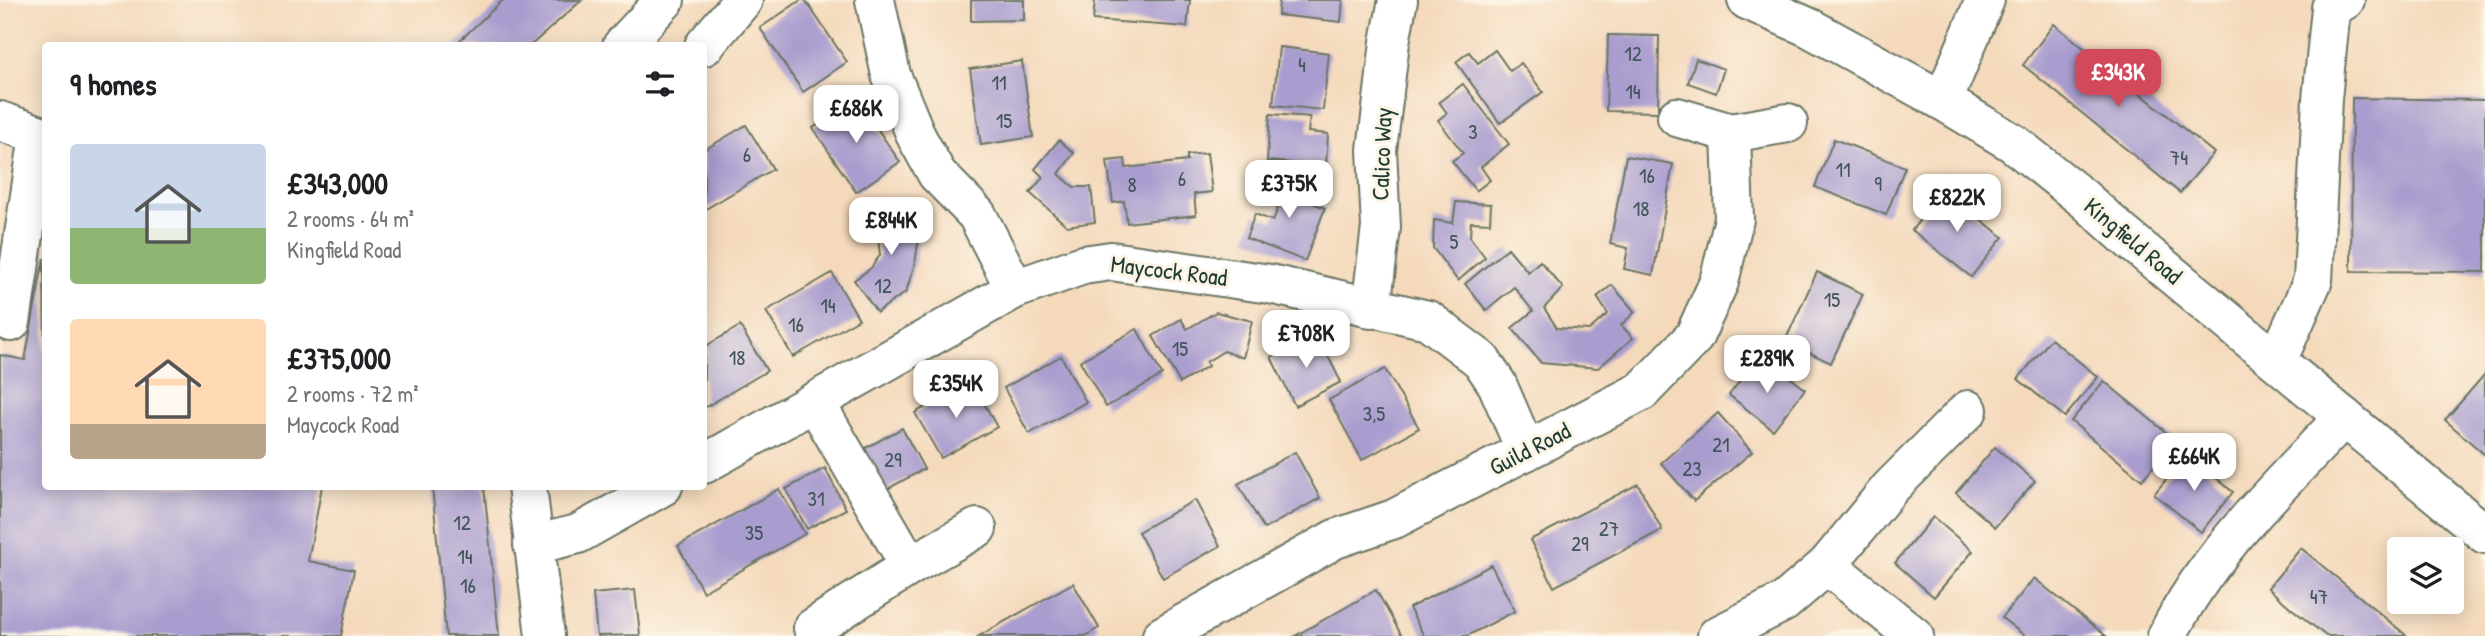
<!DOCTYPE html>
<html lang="en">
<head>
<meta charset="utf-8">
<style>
	body { margin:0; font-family:"Patrick Hand",sans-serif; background:#f6f6f6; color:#202124; height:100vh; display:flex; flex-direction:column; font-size:26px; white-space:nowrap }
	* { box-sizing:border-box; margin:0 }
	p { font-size:23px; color:#757577 }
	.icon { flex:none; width:38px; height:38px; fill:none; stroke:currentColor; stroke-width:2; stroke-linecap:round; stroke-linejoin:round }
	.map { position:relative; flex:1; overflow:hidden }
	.drawer { position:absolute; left:42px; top:42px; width:665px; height:448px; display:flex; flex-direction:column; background:#fff; border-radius:7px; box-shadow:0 4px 18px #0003 }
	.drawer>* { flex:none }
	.controls { position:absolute; left:2387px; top:537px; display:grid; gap:14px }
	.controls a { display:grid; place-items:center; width:77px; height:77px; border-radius:7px; background:#fff; box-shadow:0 4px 18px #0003; font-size:35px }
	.price { position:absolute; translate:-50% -60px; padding:0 16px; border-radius:14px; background:#fff; color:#222; font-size:23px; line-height:46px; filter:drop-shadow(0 2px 4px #0008) }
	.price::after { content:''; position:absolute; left:50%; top:42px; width:21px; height:16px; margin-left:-10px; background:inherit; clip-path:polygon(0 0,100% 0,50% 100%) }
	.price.current { background:#d1495b; color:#fff }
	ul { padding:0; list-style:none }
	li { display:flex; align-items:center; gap:21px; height:175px; padding:0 28px }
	li span { display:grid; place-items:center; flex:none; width:196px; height:140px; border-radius:7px; color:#555 }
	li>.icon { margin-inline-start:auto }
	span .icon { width:84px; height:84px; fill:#fffc; stroke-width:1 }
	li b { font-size:30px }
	h2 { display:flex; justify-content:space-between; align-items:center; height:84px; padding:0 28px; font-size:30px }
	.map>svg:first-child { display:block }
	.building { fill:#a99ccf }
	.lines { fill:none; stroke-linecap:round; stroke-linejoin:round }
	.minor-casing { stroke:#6a7463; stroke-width:42 }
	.minor { stroke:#fff; stroke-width:38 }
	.labels { text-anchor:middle; stroke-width:6; stroke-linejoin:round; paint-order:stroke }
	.number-label { font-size:21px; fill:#42555b }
	.street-label { font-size:24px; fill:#1f3d34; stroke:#fcf5e5 }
</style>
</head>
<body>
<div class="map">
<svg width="2485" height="636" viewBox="0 0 2485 636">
	<rect width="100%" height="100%" fill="#fcf5e5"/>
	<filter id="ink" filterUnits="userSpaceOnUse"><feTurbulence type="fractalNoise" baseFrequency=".0143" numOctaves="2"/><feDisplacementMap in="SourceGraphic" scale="14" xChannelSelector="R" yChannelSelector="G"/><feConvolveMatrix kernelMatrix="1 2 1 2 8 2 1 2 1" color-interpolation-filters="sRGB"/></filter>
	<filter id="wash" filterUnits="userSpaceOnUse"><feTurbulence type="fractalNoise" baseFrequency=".00686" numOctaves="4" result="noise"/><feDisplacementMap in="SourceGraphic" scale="28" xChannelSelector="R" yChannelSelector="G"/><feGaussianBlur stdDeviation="1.57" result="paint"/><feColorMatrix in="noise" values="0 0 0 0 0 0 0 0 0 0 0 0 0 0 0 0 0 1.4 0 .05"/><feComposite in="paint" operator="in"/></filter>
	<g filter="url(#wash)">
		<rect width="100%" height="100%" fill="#f4d9bb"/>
		<g id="blocks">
			<g class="building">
				<path d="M503 0H582L530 46H458L456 44Z"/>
				<path d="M801 0H805L847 62 803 92 760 28Z"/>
				<path d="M971 0H1024V20L971 21Z"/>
				<path d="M1095 0H1190L1187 27 1093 20Z"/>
				<path d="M1279 0H1343L1341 22 1278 15Z"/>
				<path d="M2054 24 2214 153 2180 193 2023 65Z"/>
				<path d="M1608 35 1659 36 1658 112 1606 111Z"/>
				<path d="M1279 47 1329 53 1323 110 1273 105Z"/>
				<path d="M1495 50 1510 71 1521 63 1543 92 1500 123 1456 62 1469 52 1478 63Z"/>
				<path d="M1696 59 1724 69 1716 93 1688 83Z"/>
				<path d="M1022 61 1033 137 981 145 970 69Z"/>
				<path d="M1463 84 1509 144 1481 167 1490 180 1476 191 1452 161 1463 153 1438 120 1447 113 1439 102Z"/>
				<path d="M2352 98 2485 100V272L2351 271Z"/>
				<path d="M857 99 900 162 856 192 813 128Z"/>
				<path d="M1270 114 1310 117 1308 132 1328 134 1326 166 1267 161Z"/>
				<path d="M746 125 773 169 704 210V150Z"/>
				<path d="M1834 139 1905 167 1886 215 1815 187Z"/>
				<path d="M1059 140 1074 153 1059 174 1074 187H1091L1095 222 1067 226 1030 193 1043 177 1035 169Z"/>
				<path d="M1207 153 1212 192 1194 194 1196 215 1127 223 1124 201 1113 203 1107 161 1125 159 1126 168 1187 161V155Z"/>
				<path d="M1626 156 1673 164 1653 275 1624 269 1628 248 1610 244Z"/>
				<path d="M1278 174 1313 187 1308 201 1325 208 1305 261 1246 238 1255 214 1273 221 1282 197 1272 192Z"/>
				<path d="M1943 190 2003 237 1971 277 1912 230Z"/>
				<path d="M901 201 920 231 915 263 906 292 877 312 854 280 871 268 880 255 878 238 867 220Z"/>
				<path d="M1456 202 1491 204 1490 223 1471 222 1470 237 1485 257 1458 281 1433 248 1434 220 1453 223Z"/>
				<path d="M1508 248 1528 272 1540 261 1563 288 1544 308 1557 328 1589 330 1608 314 1597 297 1612 285 1635 312 1621 325 1633 338 1598 368 1541 363 1512 328 1533 311 1514 287 1486 310 1465 284Z"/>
				<path d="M44 258 46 486H322L308 561 354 570 341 636H0V355L25 360Z"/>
				<path d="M1817 272 1863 294 1831 363 1785 341Z"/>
				<path d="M832 273 859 319 793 357 766 311Z"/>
				<path d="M1216 312 1252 321 1243 358 1224 351 1206 362 1208 366 1180 383 1153 336 1181 319 1187 329Z"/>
				<path d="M740 326 767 371 704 408V347Z"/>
				<path d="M1137 329 1162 375 1106 407 1080 361Z"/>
				<path d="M1317 334 1341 382 1295 406 1271 357Z"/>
				<path d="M2051 339 2098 377 2065 417 2018 379Z"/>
				<path d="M1061 356 1086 402 1029 434 1004 388Z"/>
				<path d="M1777 367 1805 389 1773 430 1729 395 1750 368 1767 380Z"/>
				<path d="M1385 369 1419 428 1362 460 1329 400Z"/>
				<path d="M2485 374V455L2445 420Z"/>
				<path d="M972 381 997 427 941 458 915 413Z"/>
				<path d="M2104 381 2175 440 2142 480 2071 421Z"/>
				<path d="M1718 413 1752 452 1694 501 1661 463Z"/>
				<path d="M902 428 924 469 884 491 862 450Z"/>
				<path d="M1995 447 2035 481 1995 527 1956 493Z"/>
				<path d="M1295 452 1320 498 1264 529 1238 484Z"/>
				<path d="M2187 454 2233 492 2201 532 2154 494Z"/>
				<path d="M825 468 846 509 807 529 786 489Z"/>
				<path d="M1638 484 1662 530 1554 587 1530 540Z"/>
				<path d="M432 486H484L499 636H446Z"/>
				<path d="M779 489 805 534 703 592 678 546Z"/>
				<path d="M1195 500 1220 546 1163 578 1138 532Z"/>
				<path d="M1933 517 1973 551 1934 597 1895 563Z"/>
				<path d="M2301 548 2325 568 2407 636H2326L2291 608 2268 588Z"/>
				<path d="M1491 565 1515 611 1467 636H1424L1409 608Z"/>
				<path d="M2034 578 2056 596 2106 636H2025L2002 618Z"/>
				<path d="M1073 583 1099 628 1085 636H979Z"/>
				<path d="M635 590 640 635 597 636 593 594Z"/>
				<path d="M1376 590 1402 636H1295L1350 605Z"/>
			</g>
		</g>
	</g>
	<g filter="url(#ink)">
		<use href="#blocks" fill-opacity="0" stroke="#6a7463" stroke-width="2"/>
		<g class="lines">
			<g class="minor-casing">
				<g id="minor">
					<path d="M875 0 891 75 917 138 937 174 977 215 1015 289"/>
					<path d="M1747 0 1810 28 1943 101 2013 143 2084 199 2124 235 2485 534"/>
					<path d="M622 46 665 0"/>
					<path d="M704 46 743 0"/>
					<path d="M1943 101 1985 0"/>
					<path d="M0 121 46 137"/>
					<path d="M1731 133 1788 123"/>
					<path d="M1371 309 1381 227 1377 150 1390 42 1398 0"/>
					<path d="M11 322 39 135"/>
					<path d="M2277 361 2313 280 2322 99 2331 8 2345 0"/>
					<path d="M815 402 910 566 977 528"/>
					<path d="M704 464 1015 289 1083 265 1111 261 1270 284 1428 320 1481 360 1497 384 1526 451"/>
					<path d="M527 486 545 636"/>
					<path d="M533 545 578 534 663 486"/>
					<path d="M1827 565 1914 636"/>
					<path d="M813 628 910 566"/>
					<path d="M1162 636 1335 539 1394 519 1642 391 1694 337 1719 282 1734 219 1731 133 1677 117"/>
					<path d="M1717 636 1784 602 1827 565 1890 488 1968 410"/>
					<path d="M2167 636C2209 551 2280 486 2344 417"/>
				</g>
			</g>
			<use href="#minor" class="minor"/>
		</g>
	</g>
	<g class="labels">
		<g class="number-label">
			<text x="1633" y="61">12</text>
			<text x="1302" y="72">4</text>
			<text x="999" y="90">11</text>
			<text x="1633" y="99">14</text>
			<text x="1004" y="128">15</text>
			<text x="1473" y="139">3</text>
			<text x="747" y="162">6</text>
			<text x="2179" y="165">74</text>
			<text x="1843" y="177">11</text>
			<text x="1647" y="183">16</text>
			<text x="1182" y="186">6</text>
			<text x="1878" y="191">9</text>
			<text x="1132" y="192">8</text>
			<text x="1641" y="216">18</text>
			<text x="1454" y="249">5</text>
			<text x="883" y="293">12</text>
			<text x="1832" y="307">15</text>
			<text x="828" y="313">14</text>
			<text x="796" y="332">16</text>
			<text x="1180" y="356">15</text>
			<text x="737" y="365">18</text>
			<text x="1374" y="421">3,5</text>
			<text x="1721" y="452">21</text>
			<text x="893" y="467">29</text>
			<text x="1692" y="476">23</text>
			<text x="816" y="506">31</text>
			<text x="462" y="530">12</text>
			<text x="1609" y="536">27</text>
			<text x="754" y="540">35</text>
			<text x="1580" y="551">29</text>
			<text x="465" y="564">14</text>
			<text x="468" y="593">16</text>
			<text x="2319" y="604">47</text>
		</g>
		<g class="street-label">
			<text transform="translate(1382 154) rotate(-88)" y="8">Calico Way</text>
			<text transform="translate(2133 241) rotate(40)" y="8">Kingfield Road</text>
			<text transform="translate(1169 271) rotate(7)" y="8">Maycock Road</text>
			<text transform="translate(1530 449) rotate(-27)" y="8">Guild Road</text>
		</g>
	</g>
</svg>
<div class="controls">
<a><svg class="icon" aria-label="layers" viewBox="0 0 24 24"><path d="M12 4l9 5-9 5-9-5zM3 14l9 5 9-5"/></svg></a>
</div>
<b class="price current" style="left:2118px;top:109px">£343K</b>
<b class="price" style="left:856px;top:145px">£686K</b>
<b class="price" style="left:1289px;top:220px">£375K</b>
<b class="price" style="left:1957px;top:234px">£822K</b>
<b class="price" style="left:891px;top:257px">£844K</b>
<b class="price" style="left:1306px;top:370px">£708K</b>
<b class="price" style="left:1767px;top:395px">£289K</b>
<b class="price" style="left:956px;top:420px">£354K</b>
<b class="price" style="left:2194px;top:493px">£664K</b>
<section class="drawer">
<h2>9 homes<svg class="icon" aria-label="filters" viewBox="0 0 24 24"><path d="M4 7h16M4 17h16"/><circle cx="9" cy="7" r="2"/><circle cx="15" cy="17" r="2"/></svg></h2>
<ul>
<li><span style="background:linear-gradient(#c9d6e8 60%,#8fb573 0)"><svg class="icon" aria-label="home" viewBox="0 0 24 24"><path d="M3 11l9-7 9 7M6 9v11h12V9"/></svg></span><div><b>£343,000</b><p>2 rooms · 64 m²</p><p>Kingfield Road</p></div></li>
<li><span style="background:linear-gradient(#ffd9b3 75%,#b9a48a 0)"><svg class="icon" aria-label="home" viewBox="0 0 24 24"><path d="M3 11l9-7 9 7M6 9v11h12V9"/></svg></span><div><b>£375,000</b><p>2 rooms · 72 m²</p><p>Maycock Road</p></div></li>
</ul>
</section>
</div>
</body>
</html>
